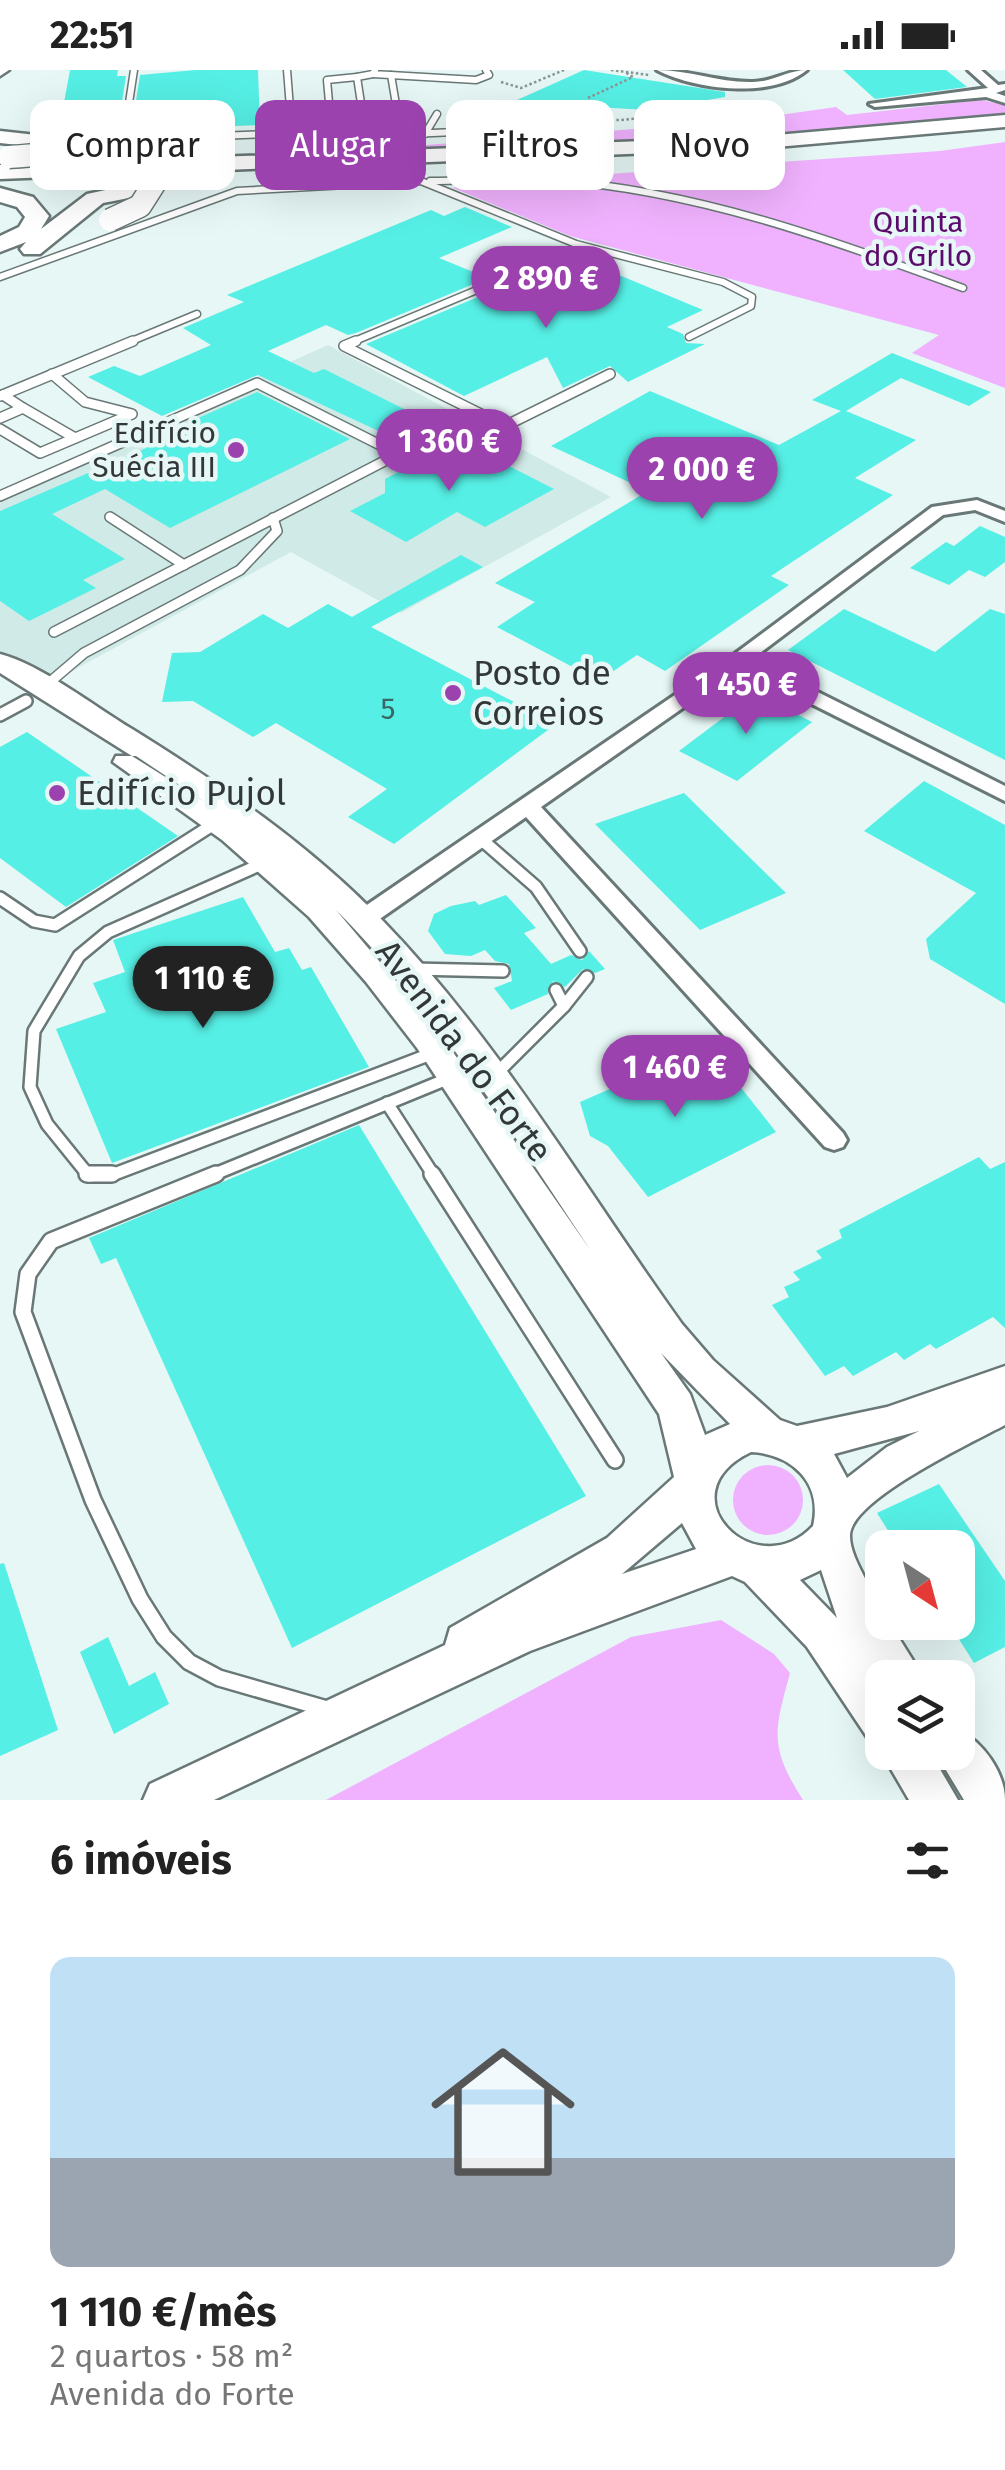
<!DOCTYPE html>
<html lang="pt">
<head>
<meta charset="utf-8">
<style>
	body { margin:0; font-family:"Fira Sans",sans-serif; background:#f6f6f6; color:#222; height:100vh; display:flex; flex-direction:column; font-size:38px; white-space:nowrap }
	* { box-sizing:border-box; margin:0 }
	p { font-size:32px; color:#767676 }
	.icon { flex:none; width:55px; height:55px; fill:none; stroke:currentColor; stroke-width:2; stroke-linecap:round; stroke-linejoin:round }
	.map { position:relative; height:1730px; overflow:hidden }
	.side { display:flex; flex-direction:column; background:#fff; flex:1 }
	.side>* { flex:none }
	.hud { position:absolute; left:30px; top:30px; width:945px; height:90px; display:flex; gap:20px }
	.needle { width:65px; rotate:144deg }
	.fabs { position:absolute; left:865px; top:1460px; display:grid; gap:20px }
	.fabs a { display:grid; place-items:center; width:110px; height:110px; border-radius:20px; background:#fff; box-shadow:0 10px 40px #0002; font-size:50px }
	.price { position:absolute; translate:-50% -85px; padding:0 22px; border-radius:35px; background:#9b42ae; color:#fff; font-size:32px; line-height:65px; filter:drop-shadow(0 2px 5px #0008) }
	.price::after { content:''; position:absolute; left:50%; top:60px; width:30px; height:22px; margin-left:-15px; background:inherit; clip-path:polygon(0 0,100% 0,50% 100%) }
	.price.current { background:#222; color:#fff }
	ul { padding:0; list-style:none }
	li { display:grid; align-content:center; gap:20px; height:530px; padding:0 50px }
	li+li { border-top:2px solid #e0e0e0 }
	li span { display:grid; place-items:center; height:310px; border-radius:20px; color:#555 }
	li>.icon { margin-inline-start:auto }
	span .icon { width:180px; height:180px; fill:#fffc; stroke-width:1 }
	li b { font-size:42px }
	h2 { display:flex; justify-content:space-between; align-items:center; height:120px; padding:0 50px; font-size:42px }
	.tag { padding:0 35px; border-radius:20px; background:#fff; box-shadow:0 10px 40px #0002; font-size:35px; line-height:90px }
	.tag.current { background:#9b42ae; color:#fff }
	.status { display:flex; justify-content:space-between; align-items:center; height:70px; padding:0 50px; background:#fff; direction:ltr }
	.status svg { height:28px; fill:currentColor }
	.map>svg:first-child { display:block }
	.built { fill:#d0eae7 }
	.green { fill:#f0b2fe }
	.building { fill:#56efe5 }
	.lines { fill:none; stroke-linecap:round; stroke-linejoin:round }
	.lane-far3-casing { stroke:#697876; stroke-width:9 }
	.lane-far2-casing { stroke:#697876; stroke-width:12 }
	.lane-far1-casing { stroke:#697876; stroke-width:16 }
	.lane-casing { stroke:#697876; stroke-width:20 }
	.street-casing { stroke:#697876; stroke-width:6 }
	.secondary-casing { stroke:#697876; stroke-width:5 }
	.highway-casing { stroke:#697876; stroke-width:5 }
	.path { stroke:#8a9594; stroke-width:2.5; stroke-dasharray:2.5 2.5; stroke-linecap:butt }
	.lane-far3 { stroke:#fff; stroke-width:6 }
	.lane-far2 { stroke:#fff; stroke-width:9 }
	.lane-far1 { stroke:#fff; stroke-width:11 }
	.lane { stroke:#fff; stroke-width:15 }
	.street { fill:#fff; fill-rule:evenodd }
	.secondary { fill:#fff; fill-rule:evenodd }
	.highway { fill:#fff; fill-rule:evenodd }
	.highway-bridge-casing { stroke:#697876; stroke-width:25; stroke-linecap:butt }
	.highway-bridge { stroke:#fff; stroke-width:22 }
	.poi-dot { fill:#9b42ae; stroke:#e6f7f5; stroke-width:4 }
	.labels { text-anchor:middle; stroke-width:9; stroke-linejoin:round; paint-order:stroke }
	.far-park-label { font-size:30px; fill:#5c0a6c; stroke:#e6f7f5 }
	.far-poi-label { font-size:30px; fill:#323838; stroke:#e6f7f5; text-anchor:end }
	.number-label { font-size:30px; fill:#3b6663 }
	.poi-label { font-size:35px; fill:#323838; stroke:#e6f7f5; text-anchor:start }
	.street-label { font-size:35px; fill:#323838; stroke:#e6f7f5 }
</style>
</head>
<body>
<div class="status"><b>22:51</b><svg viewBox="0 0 49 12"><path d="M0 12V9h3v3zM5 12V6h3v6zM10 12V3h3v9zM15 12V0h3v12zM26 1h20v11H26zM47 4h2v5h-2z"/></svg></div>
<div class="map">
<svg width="1005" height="1730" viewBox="0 0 1005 1730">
	<rect width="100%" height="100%" fill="#e6f7f5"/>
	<path class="built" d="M328 275 611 427 401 543 291 482 59 608 35 606 0 581V421Z"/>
	<g class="green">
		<path d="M981 30 1005 35V44L802 67 349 81 737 51 836 37 847 45Z"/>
		<path d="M1005 72V318L912 283 939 265 570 166 453 118 463 114 940 81Z"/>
		<circle cx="768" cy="1430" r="35"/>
		<path d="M721 1550 774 1584 790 1603C774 1662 769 1677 803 1730H326L631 1567Z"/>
	</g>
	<g class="building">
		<path d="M70 0H118L117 6H126L121 38 98 39 96 53 60 54Z"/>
		<path d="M195 0H258L260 55 139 59 142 37H135L140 5Z"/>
		<path d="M584 0 725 22V27L648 40 560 35 497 39Z"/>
		<path d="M843 0H946L967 17 875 29Z"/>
		<path d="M465 137 512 157 439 188 488 208 356 263 348 265 326 255 268 281 314 303 324 299 420 347 385 364 258 305 162 346 88 307 114 296 140 306 211 275 183 258 244 232 227 225 431 140 444 146Z"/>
		<path d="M583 190 703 240 667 257 683 264 686 273 705 274 628 312 610 296 563 318 547 287 464 326 366 274 540 201 548 205Z"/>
		<path d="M892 283 991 322 969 336 901 308 846 341 916 370 855 408 893 425 771 506 789 515 665 601 637 585 599 611 497 557 535 532 495 513 648 421 551 376 650 321 779 375 841 341 812 330Z"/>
		<path d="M257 322 350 369 170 458 105 419 52 444 125 489 83 510 96 518 29 551 0 531V441L188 360 180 356Z"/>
		<path d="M448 376 485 394 495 389 554 419 485 457 457 442 406 472 350 441 385 423V409Z"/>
		<path d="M980 456 1005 467V492L985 507 969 500 949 515 910 498 946 472 954 476Z"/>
		<path d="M461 485 483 497 371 557 556 654 394 774 348 747 387 719 276 653 253 667 193 631 162 632 172 583 200 582 263 544 288 558 328 534 352 547Z"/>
		<path d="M844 539 935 582 990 539 1005 544V690L788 580Z"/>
		<path d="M756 623 812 652 737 711 679 681Z"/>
		<path d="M27 662 178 766 66 837 0 788V677Z"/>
		<path d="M924 711 1005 755V934L930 889 926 869 976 823 864 761Z"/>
		<path d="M684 723 786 823 700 860 595 754Z"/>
		<path d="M506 825 536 858 524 863 551 894 571 885 582 890 589 881 605 899 595 903 583 899 565 917 553 911 548 924 511 940 494 918 512 911 509 894 495 891 485 880 471 886 445 884 428 861 434 844 451 836 475 831 479 835Z"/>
		<path d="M243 827 275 882 289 878 302 900 311 897 369 997 112 1093 56 959 106 942 93 913 125 902 113 870Z"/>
		<path d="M708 976 776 1062 648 1127 608 1076 590 1066 580 1032Z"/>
		<path d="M359 1055 586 1426 292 1578 116 1188 101 1194 89 1168Z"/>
		<path d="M979 1087 990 1099 1005 1092V1258L993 1247 936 1279 930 1274 904 1290 896 1282 853 1306 844 1296 825 1306 772 1235 789 1227 784 1217 800 1210 793 1202 822 1188 816 1181 842 1168 839 1160Z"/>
		<path d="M939 1414 1005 1511V1577L974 1593 948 1552H958V1478H899L877 1443Z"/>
		<path d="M4 1493 58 1660 0 1686V1494Z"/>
		<path d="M108 1567 129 1616 155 1602 169 1634 114 1664 80 1582Z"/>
	</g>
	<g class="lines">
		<g class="lane-far3-casing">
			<g id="lane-far3">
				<path d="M134 0 125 59 129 66 142 69 292 63 287 0"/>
				<path d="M375 0 373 4 476 10 489 5 486 0"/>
				<path d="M373 4 357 7 366 66 499 60 546 45"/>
				<path d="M391 5 400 58"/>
				<path d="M357 7 327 10 332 66 345 72 366 66"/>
				<path d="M425 64 437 44"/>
				<path d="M430 111C470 111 511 107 552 110 694 120 830 169 963 218"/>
				<path d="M0 207 237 121 421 111 576 174 723 212 752 227 751 236 689 267"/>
				<path d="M127 273 197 244"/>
				<path d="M350 273 582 176"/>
			</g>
		</g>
		<g class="lane-far2-casing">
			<g id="lane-far2">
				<path d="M356 271 344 276 505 356 610 304"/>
				<path d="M0 326 133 271"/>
				<path d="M23 338 75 368"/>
				<path d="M0 348 23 338 3 325"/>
				<path d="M0 359 40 383 132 344 85 332 52 304"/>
				<path d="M0 426 257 313 398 384 54 562"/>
				<path d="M110 447 184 495"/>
				<path d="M43 618 84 583 240 500 277 461 273 448"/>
			</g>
		</g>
		<g class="lane-far1-casing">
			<g id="lane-far1">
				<path d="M0 645 26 631"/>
				<path d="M482 770 536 817 580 881"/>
				<path d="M266 792 108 862 79 886 34 961 30 1017 47 1054 89 1106 117 1103 436 982"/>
				<path d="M0 828 34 851 55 855 217 752"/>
				<path d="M413 899 503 901"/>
				<path d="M564 936 587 907"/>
				<path d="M494 1006 564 936 556 920"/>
				<path d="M387 1033 434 1106"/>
				<path d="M210 1106 452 1007"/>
			</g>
		</g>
		<g class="lane-casing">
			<g id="lane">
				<path d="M87 1104H112"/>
				<path d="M216 1104 51 1171 28 1204 23 1242 93 1430 140 1529 164 1567 189 1592 219 1608 327 1639"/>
				<path d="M432 1104 615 1390"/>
			</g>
		</g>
		<g class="street-casing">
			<g id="street">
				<path d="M657 0C690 0 720 13 753 12 773 12 788 0 807 0 772 29 695 20 657 0Z"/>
				<path d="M968 0H981L998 15 1005 14V20L996 23 1005 26V33L986 27 875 37 869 34 988 18Z"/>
				<path d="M977 430 1005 441V452L975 440 943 445 752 589 1005 716V731L740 598 541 737 843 1063 847 1070 843 1077 834 1080 825 1077 526 747 371 855H355L352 849 355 843 732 586 932 437Z"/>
			</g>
		</g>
		<g class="secondary-casing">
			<g id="secondary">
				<path d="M0 0H9L0 6Z"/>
				<path d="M0 584C40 594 95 637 132 659 222 715 310 775 384 852 500 972 585 1119 682 1254L713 1290 780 1350 797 1356 887 1337 1005 1296V1355C975 1371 849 1430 850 1466 850 1493 882 1528 882 1552H889L924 1608H882V1674L867 1667 807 1577 745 1512 732 1506 530 1581 214 1730H143L150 1714 445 1575 450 1558 607 1468 674 1407 659 1344 417 978 366 912 309 847 222 770 113 692 116 686H136L205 732 0 603ZM336 840C437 941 512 1063 591 1181L439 962ZM661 1283 730 1354 705 1365 690 1324ZM919 1361 887 1377 847 1408 834 1384ZM751 1382C791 1384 823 1412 813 1456 755 1517 663 1424 751 1382ZM682 1453 696 1479 622 1504ZM821 1500 837 1548 800 1510Z"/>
				<path d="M958 1660C983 1671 1005 1703 1005 1730H964L935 1682H958Z"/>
				<path d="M882 1678V1682H930L958 1730H909L881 1682Z"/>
			</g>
		</g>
		<g class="highway-casing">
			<g id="highway">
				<path d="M1005 45V57L753 79 0 109V95L753 67Z"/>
				<path d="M0 61 100 72 111 78 100 84 0 73Z"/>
				<path d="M152 110 163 117 160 122 103 133 40 184H24L20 179 26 172 0 182V166L19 157 25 147 17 137 0 132V118L33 127 49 146 41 159 87 124Z"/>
			</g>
		</g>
		<g class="path">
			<path d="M611 0 649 5"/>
			<path d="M501 12 521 18 564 0"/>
			<path d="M588 28 633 7 625 2"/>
			<path d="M579 32 567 38C604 61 652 46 692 36"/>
		</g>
		<use href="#lane-far3" class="lane-far3"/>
		<use href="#lane-far2" class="lane-far2"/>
		<use href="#lane-far1" class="lane-far1"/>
		<use href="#lane" class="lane"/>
		<use href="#street" class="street"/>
		<use href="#secondary" class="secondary"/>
		<use href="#highway" class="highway"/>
		<g class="highway-bridge-casing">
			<path id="highway-bridge" d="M9 87C57 84 120 74 154 114L140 136 110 150"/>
		</g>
		<use href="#highway-bridge" class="highway-bridge"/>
	</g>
	<g class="poi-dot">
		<circle cx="236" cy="380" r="10"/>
		<circle cx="453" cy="623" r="10"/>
		<circle cx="57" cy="723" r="10"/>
	</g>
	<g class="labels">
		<g class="far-park-label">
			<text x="918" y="162">Quinta<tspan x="918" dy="34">do Grilo</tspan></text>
		</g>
		<g class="far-poi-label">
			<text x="216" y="373">Edifício<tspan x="216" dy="34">Suécia III</tspan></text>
		</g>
		<g class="number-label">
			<text x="388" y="649">5</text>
		</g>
		<g class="poi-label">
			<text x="473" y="615">Posto de<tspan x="473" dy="40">Correios</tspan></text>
			<text x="77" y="735">Edifício Pujol</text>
		</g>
		<g class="street-label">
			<text transform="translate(464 981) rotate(53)" y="12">Avenida do Forte</text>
		</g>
	</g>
</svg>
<div class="fabs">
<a><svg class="needle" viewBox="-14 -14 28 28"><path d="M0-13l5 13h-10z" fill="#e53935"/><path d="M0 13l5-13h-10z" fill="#767676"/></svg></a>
<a><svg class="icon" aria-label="layers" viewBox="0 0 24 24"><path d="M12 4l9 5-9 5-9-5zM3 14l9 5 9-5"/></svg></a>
</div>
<b class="price" style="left:546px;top:261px">2 890 €</b>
<b class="price" style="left:449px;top:424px">1 360 €</b>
<b class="price" style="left:702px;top:452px">2 000 €</b>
<b class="price" style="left:746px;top:667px">1 450 €</b>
<b class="price current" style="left:203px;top:961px">1 110 €</b>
<b class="price" style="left:675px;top:1050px">1 460 €</b>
<div class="hud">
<a class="tag">Comprar</a>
<a class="tag current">Alugar</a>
<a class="tag">Filtros</a>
<a class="tag">Novo</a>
</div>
</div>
<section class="side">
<h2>6 imóveis<svg class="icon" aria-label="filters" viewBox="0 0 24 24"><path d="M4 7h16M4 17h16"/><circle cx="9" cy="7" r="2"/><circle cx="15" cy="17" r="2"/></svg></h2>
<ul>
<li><span style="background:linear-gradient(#bfe0f5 65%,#9aa5b1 0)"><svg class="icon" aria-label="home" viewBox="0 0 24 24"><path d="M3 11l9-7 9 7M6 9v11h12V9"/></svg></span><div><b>1 110 €/mês</b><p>2 quartos · 58 m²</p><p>Avenida do Forte</p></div></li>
</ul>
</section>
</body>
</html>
